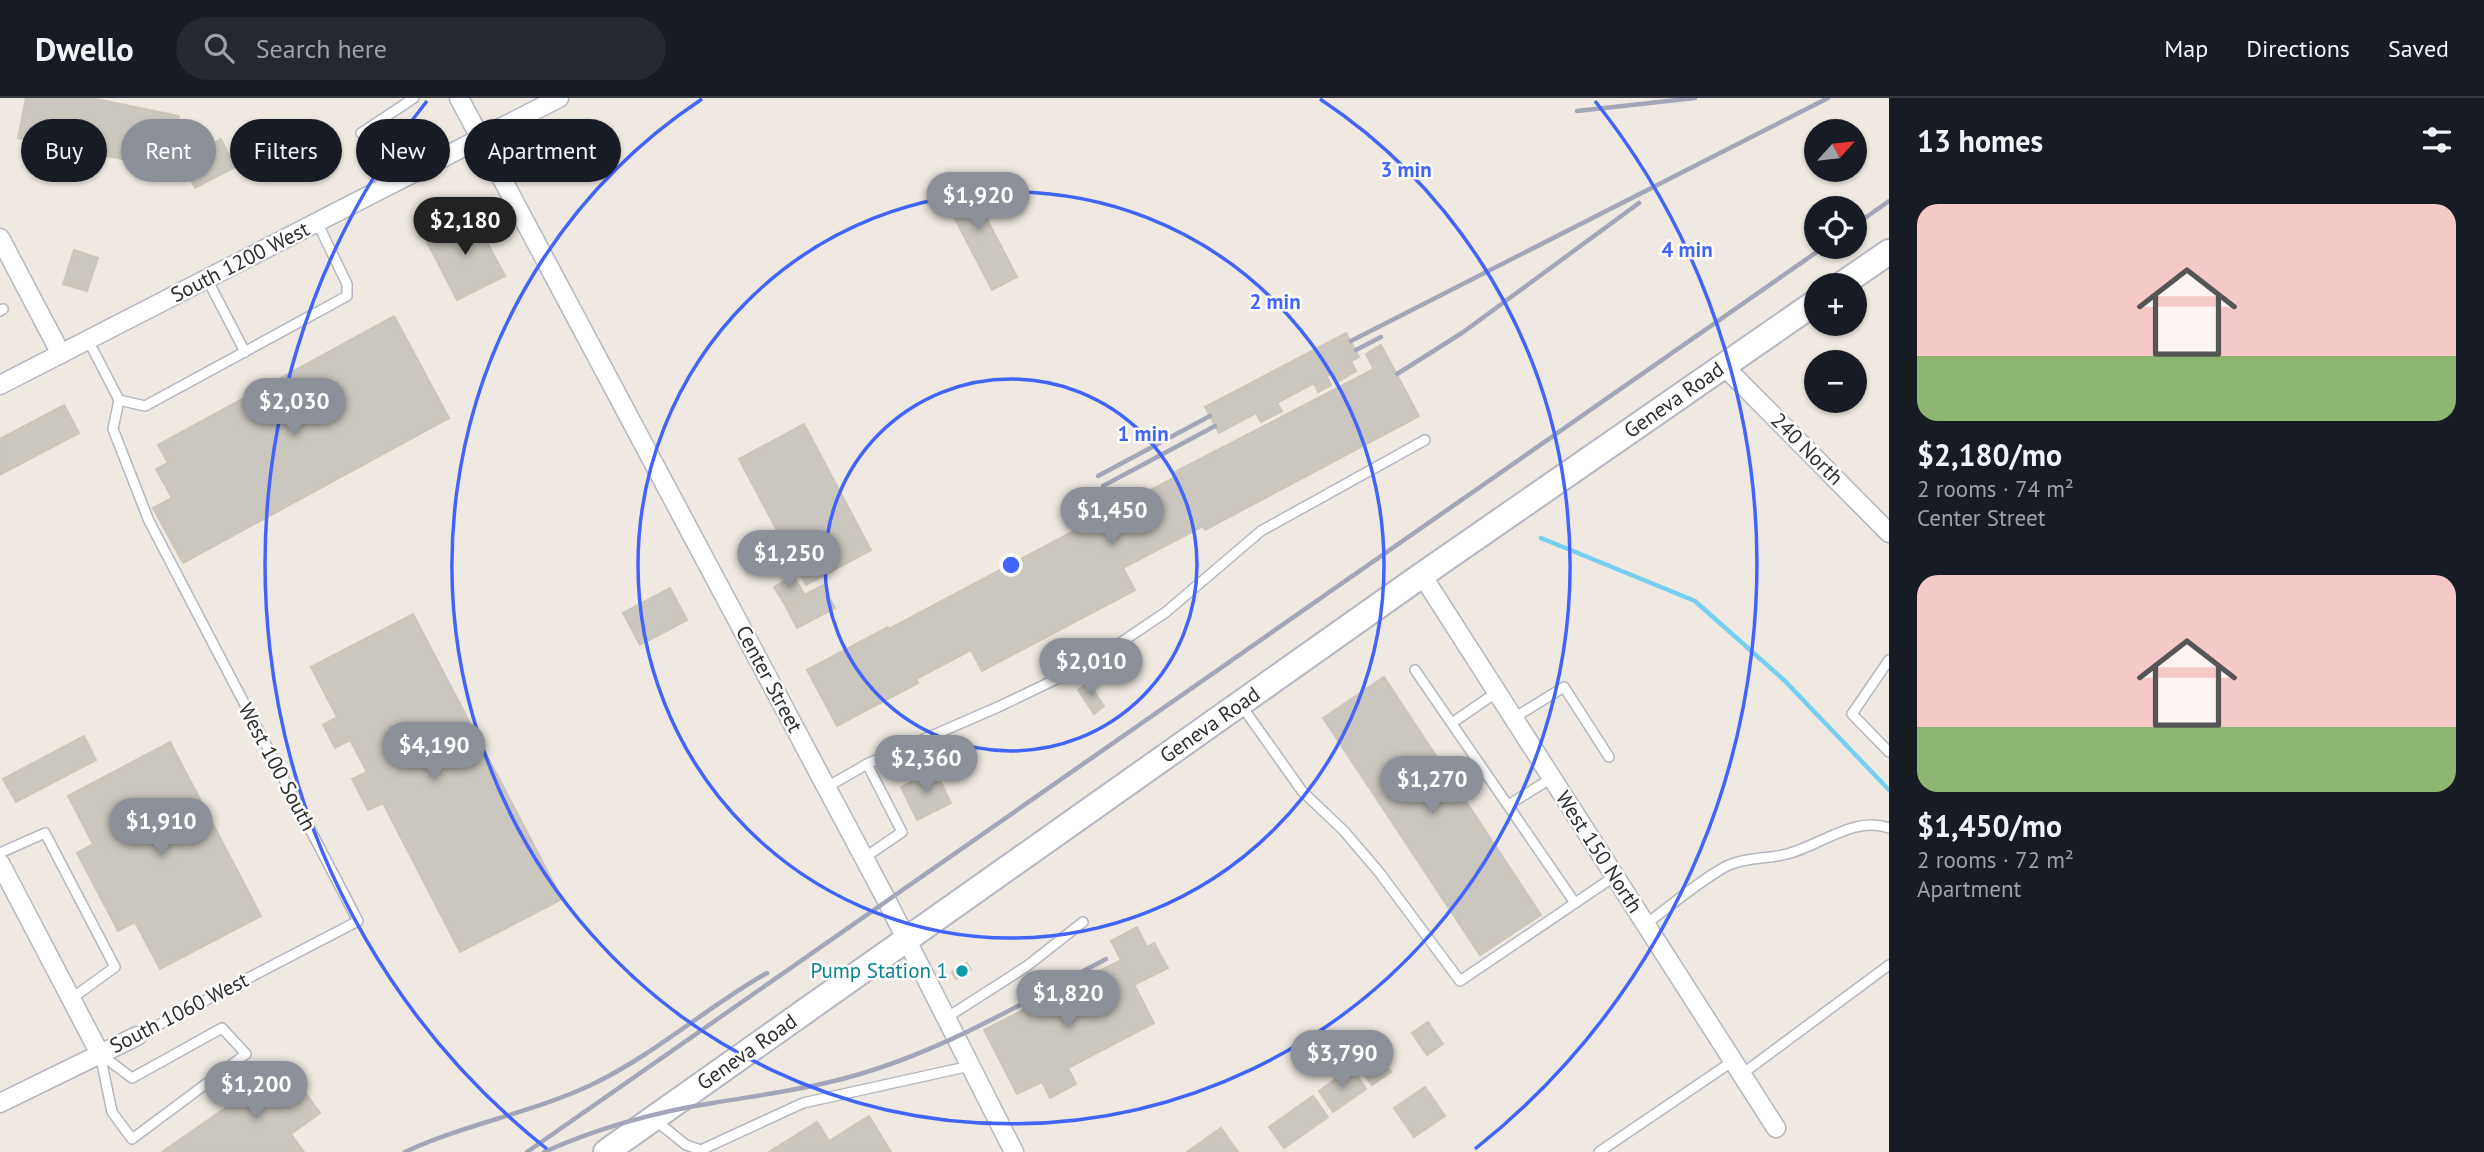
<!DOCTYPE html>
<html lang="en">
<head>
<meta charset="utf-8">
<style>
	body { margin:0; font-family:"PT Sans",sans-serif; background:#242831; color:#f1f3f6; height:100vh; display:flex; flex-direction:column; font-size:26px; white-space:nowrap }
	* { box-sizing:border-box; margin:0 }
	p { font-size:23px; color:#9ea1a6 }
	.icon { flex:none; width:38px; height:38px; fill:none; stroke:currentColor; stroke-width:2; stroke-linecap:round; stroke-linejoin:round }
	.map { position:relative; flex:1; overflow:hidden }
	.drawer { display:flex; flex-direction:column; background:#171b24; width:595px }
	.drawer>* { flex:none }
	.banner { position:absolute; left:21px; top:21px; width:665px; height:63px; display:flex; gap:14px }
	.needle { width:46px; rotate:63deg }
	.fabs { position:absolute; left:1804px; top:21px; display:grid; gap:14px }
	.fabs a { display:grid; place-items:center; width:63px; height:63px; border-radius:50%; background:#171b24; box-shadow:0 2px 5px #0004; font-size:35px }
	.price { position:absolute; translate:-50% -60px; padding:0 16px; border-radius:24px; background:#8c9099; color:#fff; font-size:23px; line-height:46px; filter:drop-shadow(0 2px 4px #0008) }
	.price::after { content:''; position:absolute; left:50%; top:42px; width:21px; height:16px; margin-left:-10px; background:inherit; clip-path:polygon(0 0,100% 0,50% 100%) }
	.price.active { background:#222; color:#fff }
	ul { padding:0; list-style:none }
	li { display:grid; align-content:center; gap:14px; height:371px; padding:0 28px }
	li span { display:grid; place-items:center; height:217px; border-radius:21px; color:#555 }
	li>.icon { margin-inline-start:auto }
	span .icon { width:126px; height:126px; fill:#fffc; stroke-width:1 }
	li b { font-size:30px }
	h2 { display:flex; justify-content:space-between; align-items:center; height:84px; padding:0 28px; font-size:30px }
	.tag { padding:0 24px; border-radius:32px; background:#171b24; box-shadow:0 2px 5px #0004; font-size:24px; line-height:63px }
	.tag.active { background:#8c9099; color:#fff }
	header { display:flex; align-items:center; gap:42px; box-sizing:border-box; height:98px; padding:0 35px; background:#171b24; border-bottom:2px solid #363941 }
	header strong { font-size:33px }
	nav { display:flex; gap:38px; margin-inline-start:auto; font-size:24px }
	.search { width:490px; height:63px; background:#242831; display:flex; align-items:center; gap:18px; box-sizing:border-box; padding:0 24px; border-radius:38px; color:#9ea1a6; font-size:26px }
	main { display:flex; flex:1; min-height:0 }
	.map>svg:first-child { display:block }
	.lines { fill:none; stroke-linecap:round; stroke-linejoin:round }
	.stream { stroke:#75cff0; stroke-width:4.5 }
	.building { fill:#cbc7bf; stroke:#cbc5ba; stroke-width:2 }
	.service-casing { stroke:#b4b7c1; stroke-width:12 }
	.minor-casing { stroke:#b4b7c1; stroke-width:21 }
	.secondary-casing { stroke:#b4b7c1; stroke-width:28 }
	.service { stroke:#fff; stroke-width:9 }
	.minor { stroke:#fff; stroke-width:18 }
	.secondary { stroke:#fff; stroke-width:24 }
	.rail { stroke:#a3a6b8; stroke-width:4.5 }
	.ring { fill:none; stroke:#4264fb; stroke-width:3.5 }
	.culture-dot { fill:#0f9aa8; stroke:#fff; stroke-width:2.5 }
	.labels { text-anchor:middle; stroke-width:5; stroke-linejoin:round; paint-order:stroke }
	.street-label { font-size:21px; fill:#2e2e2e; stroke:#fff }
	.culture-label { font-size:21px; fill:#0d838f; stroke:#fff; text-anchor:end }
	.centre { fill:#4264fb; stroke:#fff; stroke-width:3.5 }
	.ring-label { font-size:21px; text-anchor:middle; font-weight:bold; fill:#4264fb; stroke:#fff; stroke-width:5; stroke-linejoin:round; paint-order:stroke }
</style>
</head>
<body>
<header>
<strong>Dwello</strong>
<div class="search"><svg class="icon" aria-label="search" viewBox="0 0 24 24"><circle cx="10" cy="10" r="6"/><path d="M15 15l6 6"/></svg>Search here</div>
<nav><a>Map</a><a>Directions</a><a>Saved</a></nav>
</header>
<main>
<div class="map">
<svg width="1889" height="1054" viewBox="0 0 1889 1054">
	<rect width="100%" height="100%" fill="#efe9e1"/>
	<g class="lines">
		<path class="stream" d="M1541 440 1695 503 1785 583 1889 692"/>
	</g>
	<g class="building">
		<path d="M26 0H91L179 18 171 57 150 53 147 66 18 40Z"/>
		<path d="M221 41 235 69 195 90 181 62Z"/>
		<path d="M964 77 1017 179 992 192 939 90Z"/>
		<path d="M472 116 505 178 457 202 425 140Z"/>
		<path d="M74 152 98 160 87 193 63 186Z"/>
		<path d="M394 218 449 320 183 465 153 410 172 400 156 371 168 365 158 347Z"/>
		<path d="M1346 235 1359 259 1351 263 1356 273 1337 284 1332 275 1327 278 1331 287 1318 294 1314 285 1277 305 1282 313 1261 324 1256 315 1219 335 1205 309Z"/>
		<path d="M1381 247 1419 318 1205 432 1203 428 1123 470 1135 492 982 573 971 552 916 581 918 585 837 628 807 572 888 529 889 531 1177 378 1175 374 1374 271 1366 256Z"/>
		<path d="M64 307 79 335 1 376 0 341Z"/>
		<path d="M804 326 871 452 806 487 739 361Z"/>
		<path d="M793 478 804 496 785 507 774 489Z"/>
		<path d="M823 487 835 510 797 530 785 507Z"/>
		<path d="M670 490 687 522 640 547 623 515Z"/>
		<path d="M413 516 562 801 460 854 383 705 368 712 352 681 367 674 350 642 335 650 323 627 337 619 311 569Z"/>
		<path d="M1384 579 1541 817 1480 857 1323 620Z"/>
		<path d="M1088 585 1104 608 1094 616 1078 592Z"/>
		<path d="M84 638 96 662 16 704 3 681Z"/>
		<path d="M170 644 261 818 160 871 135 824 118 833 77 755 93 746 68 698Z"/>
		<path d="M935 672 951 705 917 722 901 689Z"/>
		<path d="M1137 829 1147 849 1154 845 1168 870 1134 887 1111 843Z"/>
		<path d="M1121 862 1154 925 1068 970 1076 986 1050 1000 1042 984 1017 996 984 932Z"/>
		<path d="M967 865 971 872 956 881 952 874Z"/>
		<path d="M1428 924 1443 946 1427 957 1412 935Z"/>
		<path d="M1381 960 1391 974 1372 987 1362 973Z"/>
		<path d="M286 968 320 1015 291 1036 304 1054H162Z"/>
		<path d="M1352 970 1366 991 1333 1014 1319 993Z"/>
		<path d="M1425 989 1445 1018 1414 1039 1394 1010Z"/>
		<path d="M1313 998 1328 1019 1284 1050 1269 1029Z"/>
		<path d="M869 1018 891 1054H769L817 1024 829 1043Z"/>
		<path d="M1221 1030 1238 1054H1187Z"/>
	</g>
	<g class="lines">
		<g class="service-casing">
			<g id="service">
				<path d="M361 35 414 0"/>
				<path d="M207 181 245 254"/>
				<path d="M0 213 3 211"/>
				<path d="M88 242 119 302 145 308 347 198V186L317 124"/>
				<path d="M119 302 113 331 149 423 358 823 137 938"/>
				<path d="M1889 562 1852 616 1889 654"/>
				<path d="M1415 572 1575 805"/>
				<path d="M1241 607 1302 693 1344 733 1379 774 1460 883 1615 778"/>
				<path d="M1514 620 1564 589 1609 659"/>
				<path d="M1452 625 1497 594"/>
				<path d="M827 689 867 666 998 609 1092 564 1166 514 1261 433 1425 342"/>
				<path d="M1508 707 1552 680"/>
				<path d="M0 755 45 735 115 869 71 901"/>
				<path d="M864 760 902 734 867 666"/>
				<path d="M1646 826C1669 809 1704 779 1729 767 1747 759 1768 761 1787 756 1819 748 1856 717 1889 730"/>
				<path d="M946 920 1027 868 1083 824"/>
				<path d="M222 930 246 956 132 1041 112 1014 100 956 132 980Z"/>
				<path d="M1742 976 1889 867"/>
				<path d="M655 1022 686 1047 701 1052 803 1005 970 968"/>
				<path d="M1599 1054 1733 963"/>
			</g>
		</g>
		<g class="minor-casing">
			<g id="minor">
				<path d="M459 0 887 803 1014 1054"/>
				<path d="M0 140 61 256"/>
				<path d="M1724 268 1889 435"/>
				<path d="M0 287 559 0"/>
				<path d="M1422 477 1776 1030"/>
				<path d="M0 765 100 956"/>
				<path d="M0 1005 137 938"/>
			</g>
		</g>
		<g class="secondary-casing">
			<g id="secondary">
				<path d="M1841 187 1889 154"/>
				<path d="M606 1054 1422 477 1816 204"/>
			</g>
		</g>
		<use href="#service" class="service"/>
		<use href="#minor" class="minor"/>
		<use href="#secondary" class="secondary"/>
		<g class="rail">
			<path d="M1577 13 1695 0"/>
			<path d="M1855 127 1889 103"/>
			<path d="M1351 243 1828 0"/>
			<path d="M1356 252 1381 239"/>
			<path d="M1397 276 1462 235 1639 105"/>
			<path d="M1098 378 1210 318"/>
			<path d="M1103 388 1215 328"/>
			<path d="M405 1054C465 1026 531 1015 591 987 654 957 707 909 767 875"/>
			<path d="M527 1054 1824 149"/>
			<path d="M544 1054C598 1030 655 1014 713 1005 754 998 794 993 834 983 931 960 1019 907 1106 861"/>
		</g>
	</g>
	<g class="ring">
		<circle cx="1011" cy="467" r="186"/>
		<circle cx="1011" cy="467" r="373"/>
		<path d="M1320 1A559 559 0 1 1 702 1"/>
		<path d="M547 1051A746 746 0 0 1 427 3M1595 3A746 746 0 0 1 1475 1051"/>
	</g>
	<circle class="culture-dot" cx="962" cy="873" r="7"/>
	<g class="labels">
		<g class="street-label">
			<text transform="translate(240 164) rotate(-27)" y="7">South 1200 West</text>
			<text transform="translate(1674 302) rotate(-35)" y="7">Geneva Road</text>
			<text transform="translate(1807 351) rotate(45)" y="7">240 North</text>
			<text transform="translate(769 581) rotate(62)" y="7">Center Street</text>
			<text transform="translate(1210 627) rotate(-35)" y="7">Geneva Road</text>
			<text transform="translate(277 669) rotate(62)" y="7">West 100 South</text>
			<text transform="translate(1599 754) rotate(57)" y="7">West 150 North</text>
			<text transform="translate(179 915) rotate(-27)" y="7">South 1060 West</text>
			<text transform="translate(747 954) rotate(-35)" y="7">Geneva Road</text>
		</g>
		<g class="culture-label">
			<text x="948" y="880">Pump Station 1</text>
		</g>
	</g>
	<circle cx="1011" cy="467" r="10" class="centre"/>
	<g class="ring-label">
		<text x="1406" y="79">3 min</text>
		<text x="1687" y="159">4 min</text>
		<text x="1275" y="211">2 min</text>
		<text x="1143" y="343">1 min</text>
	</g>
</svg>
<div class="fabs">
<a><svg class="needle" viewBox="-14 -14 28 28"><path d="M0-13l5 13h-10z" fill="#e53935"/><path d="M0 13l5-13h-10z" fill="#9ea1a6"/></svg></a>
<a><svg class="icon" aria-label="locate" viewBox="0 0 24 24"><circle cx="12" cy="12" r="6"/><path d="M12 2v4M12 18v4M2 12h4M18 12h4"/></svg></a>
<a>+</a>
<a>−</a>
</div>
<b class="price" style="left:978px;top:134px">$1,920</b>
<b class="price active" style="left:465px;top:159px">$2,180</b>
<b class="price" style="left:294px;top:340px">$2,030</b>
<b class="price" style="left:1112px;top:449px">$1,450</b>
<b class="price" style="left:789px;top:492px">$1,250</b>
<b class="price" style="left:1091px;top:600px">$2,010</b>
<b class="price" style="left:434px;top:684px">$4,190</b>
<b class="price" style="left:926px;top:697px">$2,360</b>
<b class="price" style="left:1432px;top:718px">$1,270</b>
<b class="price" style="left:161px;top:760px">$1,910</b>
<b class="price" style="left:1068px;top:932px">$1,820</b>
<b class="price" style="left:1342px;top:992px">$3,790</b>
<b class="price" style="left:256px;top:1023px">$1,200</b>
<div class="banner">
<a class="tag">Buy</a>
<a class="tag active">Rent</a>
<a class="tag">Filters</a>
<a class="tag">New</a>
<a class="tag">Apartment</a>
</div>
</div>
<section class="drawer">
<h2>13 homes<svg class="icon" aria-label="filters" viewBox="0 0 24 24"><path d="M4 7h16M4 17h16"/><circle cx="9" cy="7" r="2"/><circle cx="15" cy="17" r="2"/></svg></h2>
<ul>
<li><span style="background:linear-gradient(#f6c9c9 70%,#8fb573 0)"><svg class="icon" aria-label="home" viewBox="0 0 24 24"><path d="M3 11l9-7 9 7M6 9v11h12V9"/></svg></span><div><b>$2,180/mo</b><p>2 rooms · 74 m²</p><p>Center Street</p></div></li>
<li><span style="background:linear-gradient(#f6c9c9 70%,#8fb573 0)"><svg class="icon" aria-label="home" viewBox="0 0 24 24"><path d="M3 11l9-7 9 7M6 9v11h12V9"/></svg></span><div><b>$1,450/mo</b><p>2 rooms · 72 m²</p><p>Apartment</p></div></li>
</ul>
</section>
</main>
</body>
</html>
